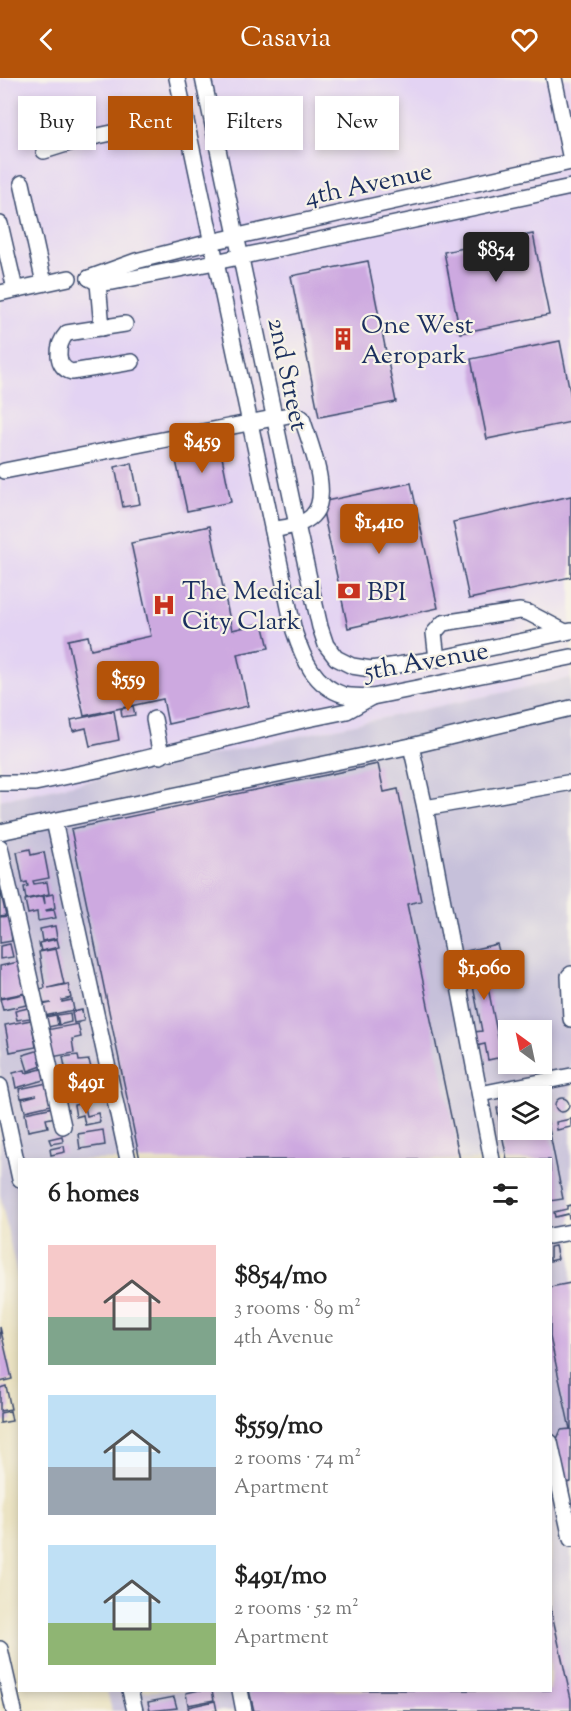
<!DOCTYPE html>
<html lang="en">
<head>
<meta charset="utf-8">
<style>
	body { margin:0; font-family:"Sorts Mill Goudy",serif; background:#f2f2f2; color:#222; height:100vh; display:flex; flex-direction:column; font-size:22px; white-space:nowrap }
	* { box-sizing:border-box; margin:0 }
	p { font-size:20px; color:#767676 }
	.icon { flex:none; width:33px; height:33px; fill:none; stroke:currentColor; stroke-width:2; stroke-linecap:round; stroke-linejoin:round }
	.map { position:relative; flex:1; overflow:hidden }
	.panel { position:absolute; left:18px; top:1080px; width:534px; height:534px; display:flex; flex-direction:column; background:#fff; border-radius:0px; box-shadow:0 3px 9px #0003 }
	.panel>* { flex:none }
	.banner { position:absolute; left:18px; top:18px; width:536px; height:54px; display:flex; gap:12px }
	.needle { width:39px; rotate:327deg }
	.controls { position:absolute; left:498px; top:942px; display:grid; gap:12px }
	.controls a { display:grid; place-items:center; width:54px; height:54px; border-radius:0px; background:#fff; box-shadow:0 3px 9px #0003; font-size:30px }
	.price { position:absolute; translate:-50% -51px; padding:0 14px; border-radius:6px; background:#b45309; color:#fff; font-size:20px; line-height:39px; filter:drop-shadow(0 2px 3px #0008) }
	.price::after { content:''; position:absolute; left:50%; top:36px; width:18px; height:14px; margin-left:-9px; background:inherit; clip-path:polygon(0 0,100% 0,50% 100%) }
	.price.active { background:#222; color:#fff }
	ul { padding:0; list-style:none }
	li { display:flex; align-items:center; gap:18px; height:150px; padding:0 30px }
	li span { display:grid; place-items:center; flex:none; width:168px; height:120px; border-radius:0px; color:#555 }
	li>.icon { margin-inline-start:auto }
	span .icon { width:72px; height:72px; fill:#fffc; stroke-width:1 }
	li b { font-size:26px }
	h2 { display:flex; justify-content:space-between; align-items:center; height:72px; padding:0 30px; font-size:26px }
	.tag { padding:0 21px; border-radius:0px; background:#fff; box-shadow:0 3px 9px #0003; font-size:21px; line-height:54px }
	.tag.active { background:#b45309; color:#fff }
	header { display:flex; justify-content:space-between; align-items:center; height:78px; padding:0 30px; background:#b45309; color:#fff; font-size:27px; font-weight:600 }
	.map>svg:first-child { display:block }
	.built { fill:#e3d3f3 }
	.industrial { fill:#c6c0da; fill-rule:evenodd }
	.building { fill:#cda9e0 }
	.lines { fill:none; stroke-linecap:round; stroke-linejoin:round }
	.minor-casing { stroke:#3a4a6d; stroke-width:18 }
	.minor { stroke:#fff; stroke-width:15 }
	.labels { text-anchor:middle; stroke-width:4.5; stroke-linejoin:round; paint-order:stroke }
	.street-label { font-size:26px; fill:#1b2f5e; stroke:#f7f3e8 }
	.poi-label { font-size:26px; fill:#1b2f5e; stroke:#f7f3e8; text-anchor:start }
</style>
</head>
<body>
<header><svg class="icon" aria-label="back" viewBox="0 0 24 24"><path d="M15 5l-7 7 7 7"/></svg>Casavia<svg class="icon" aria-label="heart" viewBox="0 0 24 24"><path d="M12 20l-8-8c-3-5 5-10 8-4 3-6 11-1 8 4z"/></svg></header>
<div class="map">
<svg width="571" height="1633" viewBox="0 0 571 1633">
	<rect width="100%" height="100%" fill="#f7f3e8"/>
	<filter id="ink" filterUnits="userSpaceOnUse"><feTurbulence type="fractalNoise" baseFrequency=".0167" numOctaves="2"/><feDisplacementMap in="SourceGraphic" scale="12" xChannelSelector="R" yChannelSelector="G"/><feConvolveMatrix kernelMatrix="1 2 1 2 8 2 1 2 1" color-interpolation-filters="sRGB"/></filter>
	<filter id="wash" filterUnits="userSpaceOnUse"><feTurbulence type="fractalNoise" baseFrequency=".008" numOctaves="4" result="noise"/><feDisplacementMap in="SourceGraphic" scale="24" xChannelSelector="R" yChannelSelector="G"/><feGaussianBlur stdDeviation="1.35" result="paint"/><feColorMatrix in="noise" values="0 0 0 0 0 0 0 0 0 0 0 0 0 0 0 0 0 1.4 0 .05"/><feComposite in="paint" operator="in"/></filter>
	<g filter="url(#wash)">
		<rect width="100%" height="100%" fill="#ebe3c3"/>
		<path class="built" d="M0 0H571V600L0 722Z"/>
		<path class="industrial" d="M571 600V1633H112L107 1613 550 1612V1082H20L19 1207 0 1117V722ZM508 952H542V986H508ZM508 1018H542V1052H508Z"/>
		<g id="blocks">
			<g class="building">
				<path d="M533 156 549 237 460 255 444 174Z"/>
				<path d="M368 183 396 324 319 339 291 198Z"/>
				<path d="M560 263 571 319V344L487 361 471 281Z"/>
				<path d="M218 359 231 424 187 433 173 369Z"/>
				<path d="M132 385 140 426 123 429 115 389Z"/>
				<path d="M411 405 438 530 348 550 321 424Z"/>
				<path d="M571 418V499L469 521 453 444Z"/>
				<path d="M210 448 232 552 263 545 269 570 237 576 248 628 168 646 163 621 84 638 68 562 88 558 91 571 151 558 131 465Z"/>
				<path d="M133 628 135 637 122 639 121 631Z"/>
				<path d="M114 633 119 662 90 668 86 650 73 653 71 642Z"/>
				<path d="M378 686 384 714 398 711 421 823 407 826 460 1082H140L71 751Z"/>
				<path d="M30 771 31 777 44 774 49 800 33 803 34 806 47 804 49 816 26 821 24 809 28 808 27 804 23 805 17 774Z"/>
				<path d="M0 812 6 837 0 838Z"/>
				<path d="M53 816 55 830 46 832V833L54 832 56 840 38 843 37 834 28 836 25 822 43 818 45 826 44 818Z"/>
				<path d="M9 838 12 863 0 865V839Z"/>
				<path d="M55 848 57 860 42 863 40 851Z"/>
				<path d="M57 861 59 869 41 873 39 865Z"/>
				<path d="M10 866 13 879 0 881V868Z"/>
				<path d="M497 866 500 877 482 880 502 979 488 982 485 966 476 968 474 954 482 953 466 873Z"/>
				<path d="M56 871 64 906 48 910 68 906 71 920 62 922V924L72 922 74 932 44 938 42 927 51 925 42 926 39 911 45 910 39 874Z"/>
				<path d="M23 883 30 914 0 920V888Z"/>
				<path d="M24 916 27 927 3 932 0 921Z"/>
				<path d="M28 930 30 940 17 942 15 933Z"/>
				<path d="M82 932 84 943 74 945 72 934Z"/>
				<path d="M70 935 71 944 59 947 57 937Z"/>
				<path d="M56 937 58 947 48 949 46 939Z"/>
				<path d="M31 942 36 969 10 974 5 947Z"/>
				<path d="M78 946 81 959 72 961 74 975 52 979 46 952Z"/>
				<path d="M40 972 45 987 28 993 23 977Z"/>
				<path d="M78 977 79 983 89 982 91 990 66 994 63 979Z"/>
				<path d="M45 990 47 1001 16 1010 13 995 25 992 26 995Z"/>
				<path d="M47 1005 51 1027 25 1033 22 1021 37 1017 21 1020 19 1011Z"/>
				<path d="M85 1007 87 1016 73 1018 71 1010Z"/>
				<circle cx="562" cy="1027" r="7"/>
				<path d="M543 1021 563 1121 550 1123V1082H507L497 1030 508 1027V1052H542Z"/>
				<path d="M84 1025 87 1038 98 1035 100 1044 85 1047 83 1037 76 1039 74 1027Z"/>
				<path d="M54 1029 56 1039 46 1041 48 1049 28 1053 25 1035Z"/>
				<path d="M571 1041V1049L557 1052 556 1044Z"/>
				<path d="M103 1052 105 1067 80 1071 78 1056Z"/>
				<path d="M62 1058 63 1064 51 1066 49 1061Z"/>
				<path d="M64 1068 65 1074 51 1077 50 1071Z"/>
				<path d="M571 1127V1140H569L568 1136 555 1139 554 1134 567 1131V1128Z"/>
				<path d="M555 1168 558 1181 550 1183V1169Z"/>
				<path d="M571 1205V1404L566 1405 557 1361 561 1352 570 1351 550 1259V1209Z"/>
				<path d="M0 1249 12 1301 0 1304Z"/>
				<path d="M6 1308 11 1331 0 1333V1310Z"/>
				<path d="M10 1333 12 1343 0 1345V1335Z"/>
				<path d="M550 1527 571 1621V1633H254L249 1612H550Z"/>
				<path d="M199 1612H212L214 1622 188 1627 186 1615Z"/>
				<path d="M174 1619 177 1630 150 1633 148 1624Z"/>
				<path d="M215 1623 217 1633H189L188 1629Z"/>
			</g>
		</g>
	</g>
	<g filter="url(#ink)">
		<use href="#blocks" fill-opacity="0" stroke="#3a4a6d" stroke-width="1.5"/>
		<g class="lines">
			<g class="minor-casing">
				<g id="minor">
					<path d="M177 0 294 553C303 580 314 608 344 617 352 619 364 618 372 619L571 579"/>
					<path d="M203 0 297 447 320 549 326 567 336 580 352 588 371 591 437 581 571 553"/>
					<path d="M554 0 571 82"/>
					<path d="M44 73 79 62 140 49"/>
					<path d="M22 105 44 205"/>
					<path d="M0 146 15 211"/>
					<path d="M89 200 136 183 211 164 571 84"/>
					<path d="M89 200 98 205 113 204 215 184 571 109"/>
					<path d="M98 205 102 250"/>
					<path d="M0 215 69 200"/>
					<path d="M125 246 67 255C56 267 55 290 72 294L132 284"/>
					<path d="M4 393 289 337H296L302 340C309 364 333 418 312 438 302 448 285 449 273 452"/>
					<path d="M437 581 434 555 443 545 520 533 529 535 565 554"/>
					<path d="M154 641 161 678"/>
					<path d="M411 668 425 730 492 1082"/>
					<path d="M0 705H35L97 692 303 642 347 633 372 619"/>
					<path d="M425 730 567 705"/>
					<path d="M54 743 128 1082"/>
					<path d="M0 754 411 668 571 630"/>
					<path d="M0 769 63 1048"/>
					<path d="M571 896 569 898 571 941"/>
					<path d="M0 1008 20 1101"/>
					<path d="M480 1016 571 998"/>
					<path d="M550 1158 571 1154"/>
					<path d="M550 1364 571 1461"/>
					<path d="M0 1571 14 1633"/>
					<path d="M130 1612 135 1633"/>
					<path d="M240 1612 244 1633"/>
				</g>
			</g>
			<use href="#minor" class="minor"/>
		</g>
	</g>
	<defs>
		<g id="building-bare" transform="scale(1.8)"><path d="M-4-6H4V6H1V3H-1V6H-4ZM-2.5-4.3h1.7v1.8h-1.7ZM.8-4.3h1.7v1.8H.8ZM-2.5-1h1.7V.8h-1.7ZM.8-1h1.7V.8H.8Z" fill="#c8321e" stroke="#f7f3e8" stroke-width="2.5" paint-order="stroke"/></g>
		<g id="bank-bare" transform="scale(1.8)"><path d="M-6-4H6V4H-6ZM0-2.3a2.3 2.3 0 1 0 0 4.6a2.3 2.3 0 1 0 0-4.6Z" fill="#c8321e" stroke="#f7f3e8" stroke-width="2.5" paint-order="stroke"/></g>
		<g id="hospital-bare" transform="scale(1.8)"><path d="M-5-5h3v3.5h4V-5h3V5h-3V1.5h-4V5h-3Z" fill="#c8321e" stroke="#f7f3e8" stroke-width="2.5" paint-order="stroke"/></g>
	</defs>
	<g fill-rule="evenodd">
		<use href="#building-bare" x="343" y="261"/>
		<use href="#bank-bare" x="349" y="513"/>
		<use href="#hospital-bare" x="164" y="527"/>
	</g>
	<g class="labels">
		<g class="street-label">
			<text transform="translate(368 105) rotate(-12)" y="9">4th Avenue</text>
			<text transform="translate(289 296) rotate(78)" y="9">2nd Street</text>
			<text transform="translate(426 582) rotate(-10)" y="9">5th Avenue</text>
		</g>
		<g class="poi-label">
			<text x="361" y="255">One West<tspan x="361" dy="30">Aeropark</tspan></text>
			<text x="182" y="521">The Medical<tspan x="182" dy="30">City Clark</tspan></text>
			<text x="367" y="522">BPI</text>
		</g>
	</g>
</svg>
<div class="controls">
<a><svg class="needle" viewBox="-14 -14 28 28"><path d="M0-13l5 13h-10z" fill="#e53935"/><path d="M0 13l5-13h-10z" fill="#767676"/></svg></a>
<a><svg class="icon" aria-label="layers" viewBox="0 0 24 24"><path d="M12 4l9 5-9 5-9-5zM3 14l9 5 9-5"/></svg></a>
</div>
<b class="price active" style="left:496px;top:205px">$854</b>
<b class="price" style="left:202px;top:396px">$459</b>
<b class="price" style="left:379px;top:477px">$1,410</b>
<b class="price" style="left:128px;top:634px">$559</b>
<b class="price" style="left:484px;top:923px">$1,060</b>
<b class="price" style="left:86px;top:1037px">$491</b>
<div class="banner">
<a class="tag">Buy</a>
<a class="tag active">Rent</a>
<a class="tag">Filters</a>
<a class="tag">New</a>
</div>
<section class="panel">
<h2>6 homes<svg class="icon" aria-label="filters" viewBox="0 0 24 24"><path d="M4 7h16M4 17h16"/><circle cx="9" cy="7" r="2"/><circle cx="15" cy="17" r="2"/></svg></h2>
<ul>
<li><span style="background:linear-gradient(#f6c9c9 60%,#7fa58c 0)"><svg class="icon" aria-label="home" viewBox="0 0 24 24"><path d="M3 11l9-7 9 7M6 9v11h12V9"/></svg></span><div><b>$854/mo</b><p>3 rooms · 89 m²</p><p>4th Avenue</p></div></li>
<li><span style="background:linear-gradient(#bfe0f5 60%,#9aa5b1 0)"><svg class="icon" aria-label="home" viewBox="0 0 24 24"><path d="M3 11l9-7 9 7M6 9v11h12V9"/></svg></span><div><b>$559/mo</b><p>2 rooms · 74 m²</p><p>Apartment</p></div></li>
<li><span style="background:linear-gradient(#bfe0f5 65%,#8fb573 0)"><svg class="icon" aria-label="home" viewBox="0 0 24 24"><path d="M3 11l9-7 9 7M6 9v11h12V9"/></svg></span><div><b>$491/mo</b><p>2 rooms · 52 m²</p><p>Apartment</p></div></li>
</ul>
</section>
</div>
</body>
</html>
